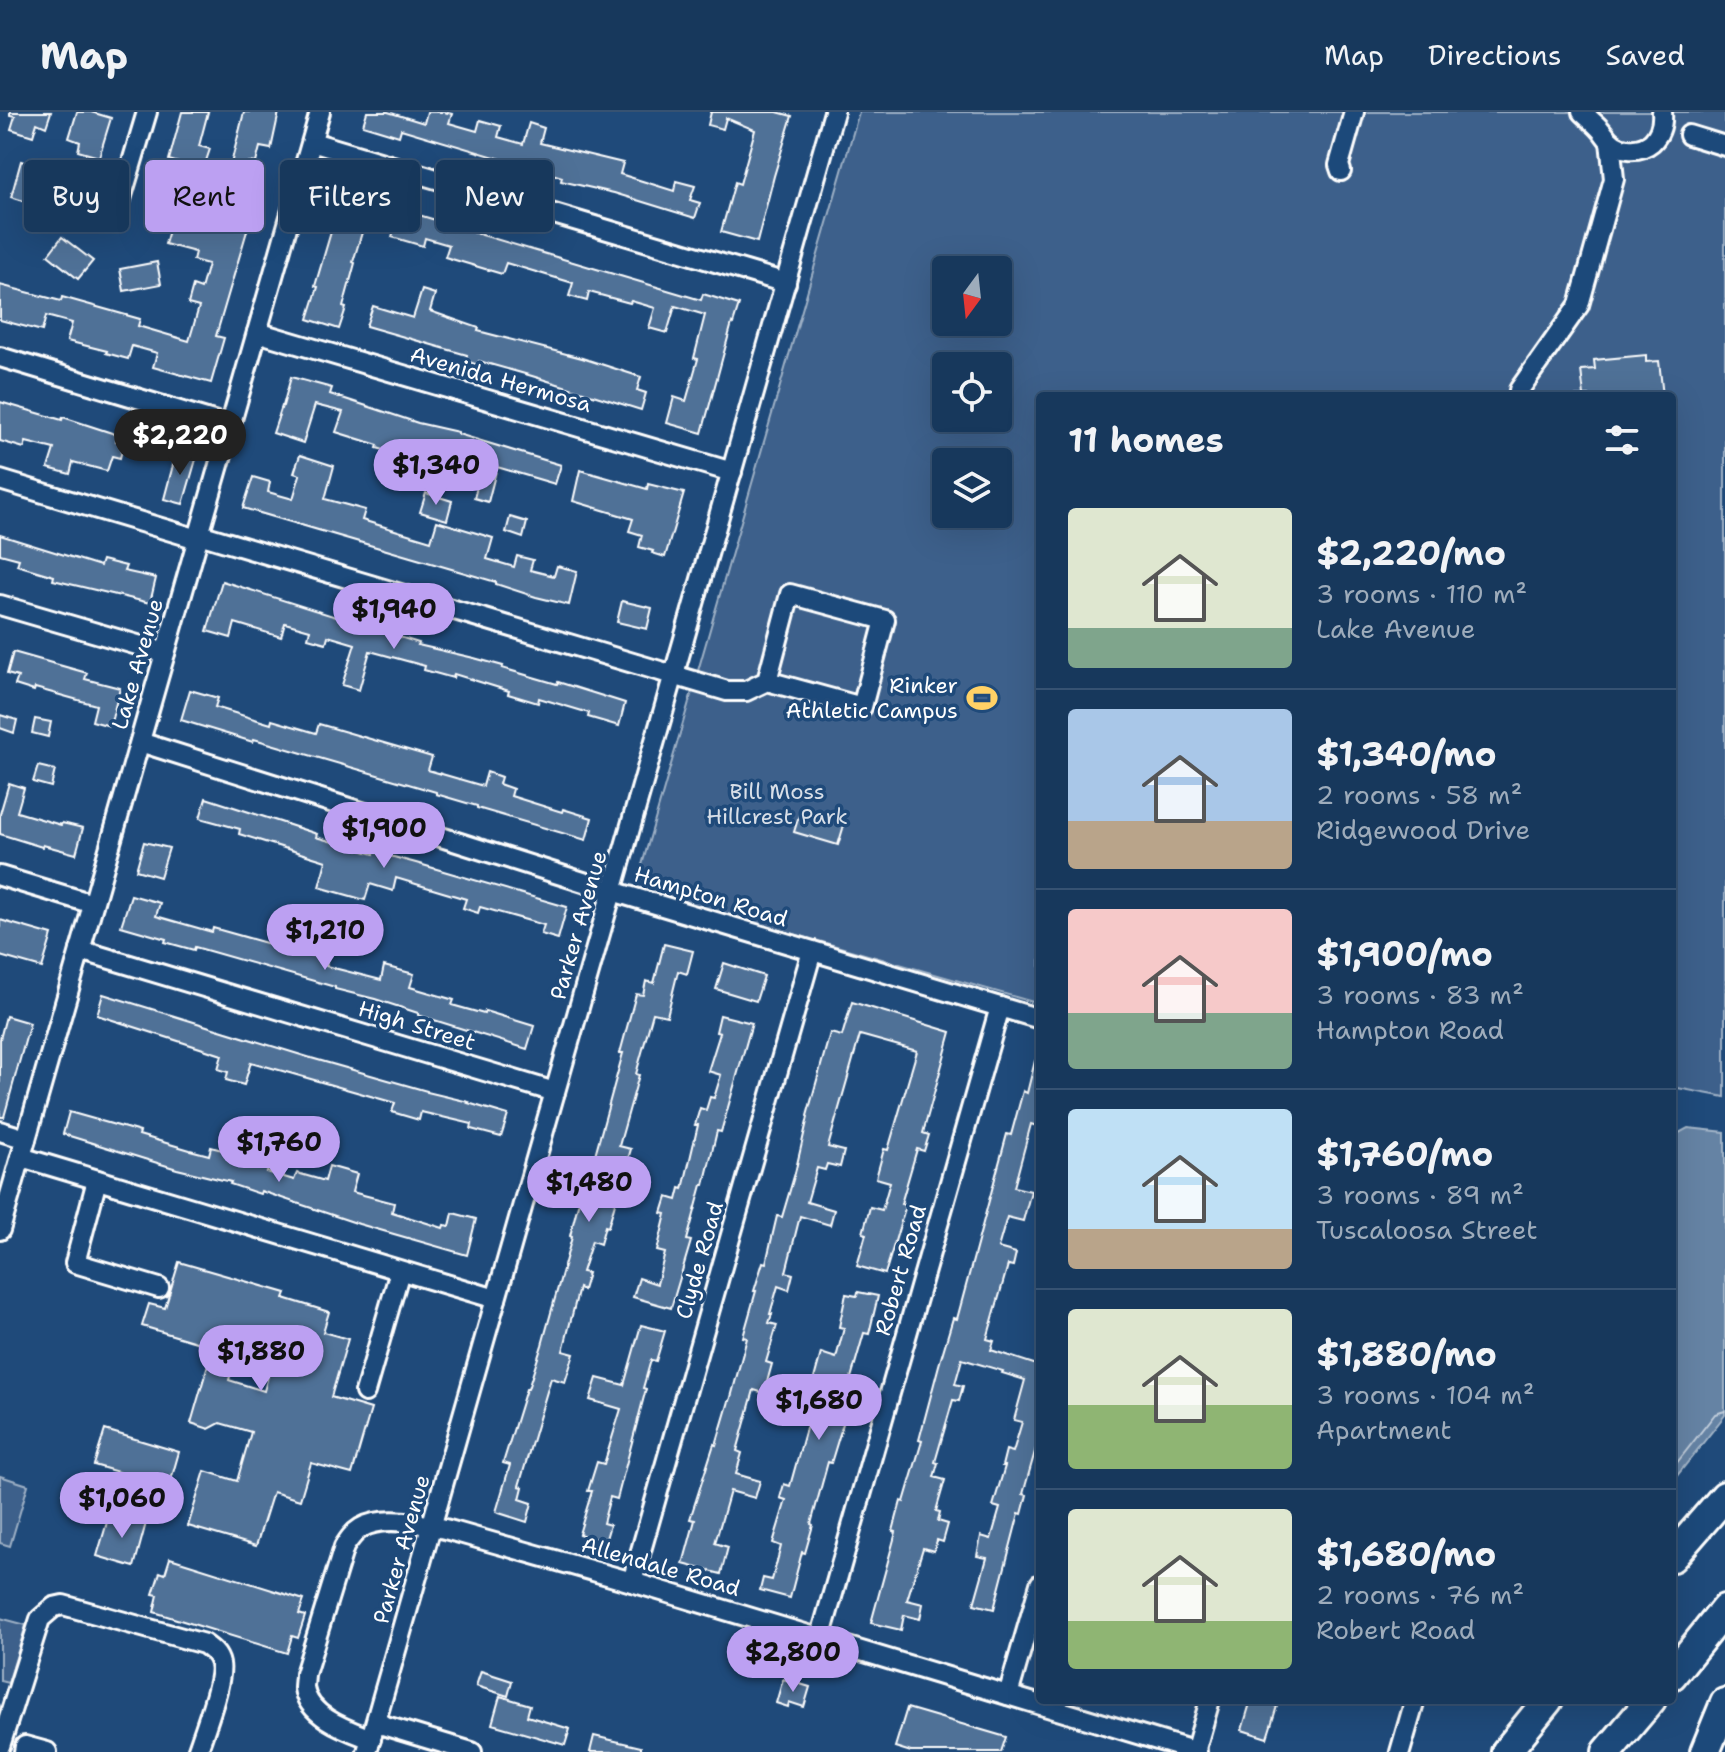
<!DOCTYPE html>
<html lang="en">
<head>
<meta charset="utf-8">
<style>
	body { margin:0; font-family:"Shantell Sans",sans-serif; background:#244365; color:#f1f3f6; height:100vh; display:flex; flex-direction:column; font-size:30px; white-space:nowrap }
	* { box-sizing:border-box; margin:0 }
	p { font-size:26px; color:#9eacbb }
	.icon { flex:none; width:44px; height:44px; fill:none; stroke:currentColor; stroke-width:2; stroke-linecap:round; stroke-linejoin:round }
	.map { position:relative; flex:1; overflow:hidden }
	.drawer { position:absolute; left:1036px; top:280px; width:640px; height:1312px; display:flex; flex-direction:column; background:#17385c; border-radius:8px; box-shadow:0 8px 32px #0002,0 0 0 2px #365272 }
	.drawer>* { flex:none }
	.guide { position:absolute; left:24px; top:48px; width:760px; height:72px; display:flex; gap:16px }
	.needle { width:52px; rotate:195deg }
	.controls { position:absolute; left:932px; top:144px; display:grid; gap:16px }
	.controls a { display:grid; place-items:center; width:80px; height:80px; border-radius:8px; background:#17385c; box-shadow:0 8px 32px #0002,0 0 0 2px #365272; font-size:40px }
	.price { position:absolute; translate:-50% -68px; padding:0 18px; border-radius:28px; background:#bca0f2; color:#111; font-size:26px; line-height:52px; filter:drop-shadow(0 2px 4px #0008) }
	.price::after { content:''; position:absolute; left:50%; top:48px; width:24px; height:18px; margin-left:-12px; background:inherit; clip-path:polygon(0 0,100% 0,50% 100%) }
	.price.current { background:#222; color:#fff }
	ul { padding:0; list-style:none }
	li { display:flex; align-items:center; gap:24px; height:200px; padding:0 32px }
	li+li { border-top:2px solid #365272 }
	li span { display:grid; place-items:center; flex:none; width:224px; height:160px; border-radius:8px; color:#555 }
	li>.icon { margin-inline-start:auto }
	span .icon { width:96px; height:96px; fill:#fffc; stroke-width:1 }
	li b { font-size:34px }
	h2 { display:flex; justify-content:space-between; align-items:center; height:96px; padding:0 32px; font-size:34px }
	.pill { padding:0 28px; border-radius:8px; background:#17385c; box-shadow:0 8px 32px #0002,0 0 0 2px #365272; font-size:28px; line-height:72px }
	.pill.current { background:#bca0f2; color:#111 }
	header { display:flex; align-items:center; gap:48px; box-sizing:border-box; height:112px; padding:0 40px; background:#17385c; border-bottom:2px solid #365272 }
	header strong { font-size:38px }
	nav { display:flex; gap:44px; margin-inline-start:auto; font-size:28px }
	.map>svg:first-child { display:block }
	.green { fill:#3c618b; stroke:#9eb0c5; stroke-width:2; fill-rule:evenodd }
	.water { fill:#6583a4; stroke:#a3b5c8; stroke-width:2 }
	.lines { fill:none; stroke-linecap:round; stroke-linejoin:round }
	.shore { stroke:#c1cddb; stroke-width:2 }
	.building { fill:#507197; stroke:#fff; stroke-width:2; fill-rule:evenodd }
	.minor-casing { stroke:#fff; stroke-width:24 }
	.highway-casing { stroke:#fff; stroke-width:34 }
	.minor { stroke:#1f4a7a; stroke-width:18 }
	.highway { stroke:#1f4a7a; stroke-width:28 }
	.labels { text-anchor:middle; stroke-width:7; stroke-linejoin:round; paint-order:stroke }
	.street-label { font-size:22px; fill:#fff; stroke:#1f4a7a }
	.poi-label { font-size:22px; fill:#fff; stroke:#1f4a7a; text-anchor:end }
	.park-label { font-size:22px; fill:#d8dfe8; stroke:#1f4a7a }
</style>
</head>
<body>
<header>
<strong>Map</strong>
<nav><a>Map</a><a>Directions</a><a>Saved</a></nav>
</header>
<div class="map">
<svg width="1725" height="1640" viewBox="0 0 1725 1640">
	<rect width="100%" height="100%" fill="#1f4a7a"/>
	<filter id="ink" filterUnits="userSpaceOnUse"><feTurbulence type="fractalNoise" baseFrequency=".0125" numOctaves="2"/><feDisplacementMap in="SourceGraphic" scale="16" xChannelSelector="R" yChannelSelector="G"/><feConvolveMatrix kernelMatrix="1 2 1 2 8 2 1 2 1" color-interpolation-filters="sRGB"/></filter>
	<g filter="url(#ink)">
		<g class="green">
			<path d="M859 0H1725V985L1672 975V284H1040V892L647 780 640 760ZM946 158H998V210H946ZM946 254H998V306H946ZM946 350H998V402H946Z"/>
			<path d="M0 1364 28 1373 10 1434 0 1431Z"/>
			<path d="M130 1375 146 1380 149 1387 144 1404 137 1408 121 1403 116 1396 122 1378Z"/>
			<path d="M0 1506 26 1513 8 1571 0 1569Z"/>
		</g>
		<path class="water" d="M1688 1016 1725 1020V1303L1672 1370V1035L1677 1022Z"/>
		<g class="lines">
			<path class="shore" d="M1672 1357 1715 1302 1725 1299"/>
		</g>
		<g class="building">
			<path d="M10 0H51L46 15 37 11 33 24 11 17 15 4 10 3Z"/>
			<path d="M77 0H91L111 6 99 45 78 39 80 30 69 26Z"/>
			<path d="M182 0H208L199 34 210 37 205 52 229 60 244 0H279L271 37 260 35 256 51 249 50 240 80 257 85 216 224 224 226 211 271 153 255 157 241 132 234 128 247 106 241 107 239 67 229 72 211 46 204 42 219 0 208V173L61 189 62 185 140 207 138 214 189 229 199 195 188 192 193 174 201 177 208 152 193 148 195 140 165 132 176 94 213 105 221 78 181 67 185 53 169 48Z"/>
			<path d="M367 0H388L424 11 427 0H444L452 2 449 11 477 19 480 8 501 14 498 25 523 32 529 11 544 16 540 31 623 51 620 62 674 79 676 69 695 74 690 88 700 91 695 106 614 81 561 69 562 65 401 17 399 24 363 13Z"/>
			<path d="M711 0H777L792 4 774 64 757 130 721 120 735 70 740 72 755 18 726 6 723 17 708 13Z"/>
			<path d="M21 49 53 58 55 49 78 55 67 92 36 82 33 92 11 85Z"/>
			<path d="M345 75 391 86 389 94 472 119V120L701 188 703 182 739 193 733 212 732 211 702 321 667 311 674 285 686 289 698 247 694 246 705 203 675 194 667 221 649 216 655 196 631 189 630 191 589 180 587 189 569 184 573 171 506 151 502 162 445 145 449 133 425 126 423 134 392 125 396 111 367 104 353 150 355 151 343 195 346 196 339 217 308 207 318 175 315 174 336 103H338Z"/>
			<path d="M62 125 93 149 78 167 48 143Z"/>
			<path d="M157 150 161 172 124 179 120 157Z"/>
			<path d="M422 178 435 182 430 199 479 216 478 219 582 246 641 265 637 278 646 281 641 298 532 264 479 249 478 253 466 249 467 243 366 214 373 194 413 206Z"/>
			<path d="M1646 243V250L1659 249 1663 284H1584L1581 258 1595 257 1594 248Z"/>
			<path d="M291 265 332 276 330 282 376 297 418 311 458 320V322L561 353 555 372 497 355 488 390 474 386 481 360 461 353 402 338 401 343 377 336 378 333 336 320 343 300 315 293 303 331 273 321 282 294H283Z"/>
			<path d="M0 290 62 308 63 305 118 323 116 329 124 331 120 346 112 344 107 359 73 350 70 362 48 356 54 337 26 330 24 336 0 329Z"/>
			<path d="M177 338 197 344 183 392 164 387Z"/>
			<path d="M300 343 334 354 325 387 365 398 362 408 431 429 437 409 493 426 487 447 514 455 517 444 533 448 530 458 554 464 557 454 577 459 569 493 536 485 496 472V470L243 396 253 365 270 370 268 380 293 387 300 363 294 361Z"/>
			<path d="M580 358 647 377 648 372 684 381 665 445 652 441 653 439 639 435 642 423 629 419 633 407 573 389Z"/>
			<path d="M426 381 452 389 447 408 420 400Z"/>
			<path d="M510 405 527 410 523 426 506 420Z"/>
			<path d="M0 423 100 454 102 448 126 454 124 459 156 466 150 491 53 468 54 464 17 453 19 447 0 442Z"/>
			<path d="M222 469 419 531 418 533 474 546 503 554 502 556 557 572 558 570 625 591 619 614 588 605 589 601 539 586 538 591 508 582 509 579 454 562 453 566 424 558 425 554 370 539 359 578 342 573 355 532 328 524 326 531 308 526 310 518 285 511 281 525 235 511 231 526 207 519Z"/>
			<path d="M622 489 652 496 647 517 617 510Z"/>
			<path d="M13 540 87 561 85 567 120 576 110 614 92 609 96 593 35 576 34 579 15 573 18 565 7 562Z"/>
			<path d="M190 578 218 586 215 595 271 612 272 608 316 621 319 612 432 645 428 658 483 674 487 660 501 665 499 672 513 677 511 684 562 700 563 697 592 706 586 728 477 696V694L436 682V680L254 627 253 630 181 608Z"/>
			<path d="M0 603 17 608 14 621 0 616Z"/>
			<path d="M35 607 51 610 48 625 32 621Z"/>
			<path d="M38 654 55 658 51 675 33 670Z"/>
			<path d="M9 671 24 676 17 700 61 713 62 711 83 716 76 742 43 733 42 735 0 722V702Z"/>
			<path d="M206 686 317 722 316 725 374 742 375 740 416 751 567 795 558 827 541 822 544 813 480 795 478 801 463 796 466 787 396 766 393 779 370 772 365 788 319 775 326 749 239 722 240 717 200 706Z"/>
			<path d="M801 697 845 710 838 733 794 720Z"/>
			<path d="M144 730 169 736 160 765 136 758Z"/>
			<path d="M131 783 160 791 156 804 212 820 213 816 270 832 275 817 291 822 286 837 313 844 316 831 331 836 326 854 381 868 384 854 414 862 410 875 454 888 452 893 484 902 485 899 534 914 527 937 418 903V901L375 887 335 877V875L195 835 194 838 165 830 166 827 121 814Z"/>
			<path d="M0 808 52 823 42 856 0 844Z"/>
			<path d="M664 832 693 839 687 862 678 859 667 904 653 901 636 962 639 963 619 1034 631 1037 608 1115 605 1114 600 1132 592 1129 582 1160 588 1161 583 1178 579 1176 563 1239 574 1242 565 1270 551 1266 519 1374 523 1375 520 1387 532 1391 527 1410 496 1400 510 1353 503 1351 526 1277H528L542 1233 572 1125 570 1124 576 1100 590 1049 593 1050 623 941H620L636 882 643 883 646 869 654 871Z"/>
			<path d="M724 851 764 864 756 889 716 877Z"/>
			<path d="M103 882 311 946 427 979V980L469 990 468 991 508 1003 501 1025 471 1017 472 1012 421 1000 419 1008 392 1000 395 991 251 950 244 973 226 968 228 960 218 957 222 943 97 903Z"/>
			<path d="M852 890 951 920 923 1021 929 1023 924 1039 917 1037 901 1092 906 1093 885 1162 857 1154 866 1122 863 1121 870 1095 882 1098 890 1070 876 1066 884 1037 888 1038 917 939 860 923 828 1035 844 1039 840 1055 827 1052 825 1058 817 1056 807 1090 834 1098 830 1113 800 1104 786 1160 793 1162 789 1178 778 1174 770 1202H772L769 1211 777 1213 766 1250 772 1252 764 1281 754 1278 737 1339 742 1341 736 1362 760 1369 755 1386 730 1379 715 1431 728 1435 721 1462 683 1452 695 1408 690 1407 714 1332 716 1333 729 1289H730L747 1226 743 1225 756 1179H754L763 1150 766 1151 777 1104 782 1105 795 1061 808 1005 807 1004 830 921 842 924Z"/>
			<path d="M720 903 752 911 721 1020 717 1019 704 1073H702L687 1128 691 1129 671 1196 633 1185 639 1166 657 1172 665 1141 657 1139 666 1102 662 1101 667 1085 677 1088 680 1076 683 1077 698 1013H695L700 996 706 998 710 985 714 986 721 963 708 959 720 921 716 920Z"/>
			<path d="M6 904 30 911 4 1005H0V927Z"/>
			<path d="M1035 949 1040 950V1015L1031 1012 1014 1075 1031 1079 1023 1109 1007 1105 998 1136 1016 1141 1013 1154 1008 1153 987 1227 994 1229 991 1238 1040 1254V1322L1023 1382 1027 1383 1022 1402 1019 1401 994 1497 974 1492 987 1446 977 1444 981 1424 991 1427 1000 1396 993 1394 1005 1354H1002L1006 1338 1013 1340 1022 1310 1014 1308 1025 1268 1002 1261 1003 1259 962 1247 955 1272 963 1274 959 1289 953 1288 935 1350 938 1351 934 1365 945 1368 936 1399 940 1400 938 1409 948 1412 943 1430 937 1428 934 1439 923 1436 907 1488 923 1492 920 1507 904 1503 901 1518 871 1511 896 1420 893 1419 901 1389 904 1390 922 1329 919 1328 939 1253 953 1206 957 1207 1007 1022 1011 1023 1023 979 1027 981Z"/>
			<path d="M69 1000 140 1020 139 1023 190 1038 209 1043 211 1035 226 1039 225 1044 256 1053 258 1048 270 1052 267 1060 294 1068 297 1061 325 1069 329 1054 357 1062 352 1080 394 1091 392 1100 443 1116 444 1113 450 1114 453 1101 476 1107 467 1143 359 1112 261 1079 260 1082 230 1072 231 1070 177 1057 63 1022Z"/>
			<path d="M179 1150 286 1181 284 1186 329 1200 323 1220 348 1227 331 1285 371 1297 352 1362 311 1351 300 1388 273 1380 256 1434 188 1414 205 1359 237 1369 251 1320 220 1311 209 1317 191 1311 213 1235 142 1214 149 1192 165 1196ZM236 1242 271 1253 264 1279 229 1268Z"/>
			<path d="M858 1180 878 1184 869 1222 864 1221 847 1280 852 1282 831 1351 828 1350 811 1412 813 1413 805 1441 802 1440 790 1486 760 1478 763 1466 772 1468 781 1434 773 1431 786 1388 780 1386 784 1372 790 1374 813 1291 808 1289 821 1241 836 1246 844 1216 839 1215 846 1182 857 1184Z"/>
			<path d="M641 1213 665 1219 656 1249 651 1248 643 1276 646 1277 617 1387 610 1385 603 1411 610 1413 605 1430 579 1422 592 1379H588L597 1350 604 1352 621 1297 590 1288 597 1266 624 1273Z"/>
			<path d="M105 1318 179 1340 169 1375 94 1353Z"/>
			<path d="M110 1400 146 1411 134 1455 97 1444Z"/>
			<path d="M170 1446 304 1488 299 1502 305 1504 298 1526 292 1524 287 1541 154 1500 158 1483 153 1482 160 1460 165 1462Z"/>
			<path d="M481 1559 512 1569 508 1584 476 1574Z"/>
			<path d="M783 1567 810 1575 804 1595 789 1590 788 1595 776 1591Z"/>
			<path d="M500 1584 530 1593 527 1604 570 1617 565 1633 492 1612Z"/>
			<path d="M1251 1588 1277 1594 1267 1626 1242 1618Z"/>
			<path d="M907 1596 1006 1625 1001 1640H911L895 1635Z"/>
			<path d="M594 1624 641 1635V1640H590Z"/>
		</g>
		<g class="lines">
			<g class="minor-casing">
				<g id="minor">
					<path d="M1582 0C1588 6 1595 11 1601 18 1604 21 1606 25 1609 28 1621 40 1640 40 1652 30 1660 22 1663 11 1662 0"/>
					<path d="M1689 23 1725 34"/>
					<path d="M312 30 786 171"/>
					<path d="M1341 59 1339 53 1354 0"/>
					<path d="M118 97 147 0"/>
					<path d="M257 220 732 360"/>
					<path d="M0 245 230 314"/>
					<path d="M1519 284V278L1579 193 1614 67 1610 29"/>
					<path d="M0 368 198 427"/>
					<path d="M199 422 727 579H746L767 569 790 482 885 508 862 595 767 569"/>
					<path d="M0 493 165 541"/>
					<path d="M140 630 612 779 1040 907"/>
					<path d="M0 764 93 792"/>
					<path d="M80 838 555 980"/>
					<path d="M0 1019 26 1027"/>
					<path d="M21 1045 496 1187"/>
					<path d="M97 1068 75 1151 159 1176"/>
					<path d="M0 1118 320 0"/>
					<path d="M365 1280 400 1159"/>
					<path d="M632 1470 812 839"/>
					<path d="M820 1527 1000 895"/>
					<path d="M1008 1583 1040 1472"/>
					<path d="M376 1611 472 1640"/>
					<path d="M371 1627C348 1618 308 1605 304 1576 304 1571 305 1567 305 1562L344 1435C349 1427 353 1421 361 1416 384 1402 431 1413 456 1420L632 1470 1197 1640"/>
					<path d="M0 1634 40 1507 54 1495 63 1493 204 1532C211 1537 218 1542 220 1552 224 1567 203 1622 197 1640"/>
					<path d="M24 1640 25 1634 47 1640"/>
					<path d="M367 1640 834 0"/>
					<path d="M1195 1640 1210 1588"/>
					<path d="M1400 1640 1415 1588"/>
				</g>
			</g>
			<g class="highway-casing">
				<g id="highway">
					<path d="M1672 1445 1725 1384"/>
					<path d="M1672 1563 1725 1497"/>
					<path d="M1506 1640 1548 1588"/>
					<path d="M1607 1640 1651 1588"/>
					<path d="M1705 1640 1725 1591"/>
				</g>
			</g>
			<use href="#minor" class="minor"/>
			<use href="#highway" class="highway"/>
		</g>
	</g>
	<defs>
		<g id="stadium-bare" transform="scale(2.4)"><path d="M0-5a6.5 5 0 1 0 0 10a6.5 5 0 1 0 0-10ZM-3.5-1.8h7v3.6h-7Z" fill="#ffd166" stroke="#1f4a7a" stroke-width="2.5" paint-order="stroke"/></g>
	</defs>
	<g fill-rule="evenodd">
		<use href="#stadium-bare" x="982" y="586"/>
	</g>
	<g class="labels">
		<g class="street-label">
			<text transform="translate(501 267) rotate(16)" y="8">Avenida Hermosa</text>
			<text transform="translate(137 552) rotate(-74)" y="8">Lake Avenue</text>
			<text transform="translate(711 784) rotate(17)" y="8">Hampton Road</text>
			<text transform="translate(578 813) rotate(-74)" y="8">Parker Avenue</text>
			<text transform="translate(417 913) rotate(17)" y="8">High Street</text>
			<text transform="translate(699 1148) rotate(-74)" y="8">Clyde Road</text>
			<text transform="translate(900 1158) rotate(-74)" y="8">Robert Road</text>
			<text transform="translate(401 1437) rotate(-74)" y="8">Parker Avenue</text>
			<text transform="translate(661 1454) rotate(16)" y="8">Allendale Road</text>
		</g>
		<g class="poi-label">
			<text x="958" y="581">Rinker<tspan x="958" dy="25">Athletic Campus</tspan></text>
		</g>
		<g class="park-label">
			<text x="777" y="687">Bill Moss<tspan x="777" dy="25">Hillcrest Park</tspan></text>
		</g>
	</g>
</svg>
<div class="controls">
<a><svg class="needle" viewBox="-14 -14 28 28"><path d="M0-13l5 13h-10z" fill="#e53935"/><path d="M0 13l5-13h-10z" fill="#9eacbb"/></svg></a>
<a><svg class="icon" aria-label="locate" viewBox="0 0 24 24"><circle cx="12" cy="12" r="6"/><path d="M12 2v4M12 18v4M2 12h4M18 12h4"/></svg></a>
<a><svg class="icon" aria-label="layers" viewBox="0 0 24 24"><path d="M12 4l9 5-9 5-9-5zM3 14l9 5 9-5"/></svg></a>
</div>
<b class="price current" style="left:180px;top:365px">$2,220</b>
<b class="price" style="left:436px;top:395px">$1,340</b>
<b class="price" style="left:394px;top:539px">$1,940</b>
<b class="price" style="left:384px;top:758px">$1,900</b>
<b class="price" style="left:325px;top:860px">$1,210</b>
<b class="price" style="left:279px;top:1072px">$1,760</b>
<b class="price" style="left:589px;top:1112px">$1,480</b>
<b class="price" style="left:261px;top:1281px">$1,880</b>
<b class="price" style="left:819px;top:1330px">$1,680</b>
<b class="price" style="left:122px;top:1428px">$1,060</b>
<b class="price" style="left:793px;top:1582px">$2,800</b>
<div class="guide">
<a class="pill">Buy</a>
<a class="pill current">Rent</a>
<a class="pill">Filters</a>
<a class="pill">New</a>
</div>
<section class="drawer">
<h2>11 homes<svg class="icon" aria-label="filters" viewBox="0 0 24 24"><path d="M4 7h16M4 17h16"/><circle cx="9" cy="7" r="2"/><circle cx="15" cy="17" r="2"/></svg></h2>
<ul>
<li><span style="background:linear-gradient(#dfe7d0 75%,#7fa58c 0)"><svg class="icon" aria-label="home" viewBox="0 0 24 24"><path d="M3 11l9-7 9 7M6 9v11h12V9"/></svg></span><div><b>$2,220/mo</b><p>3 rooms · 110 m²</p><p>Lake Avenue</p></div></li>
<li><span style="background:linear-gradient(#a9c7e8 70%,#b9a48a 0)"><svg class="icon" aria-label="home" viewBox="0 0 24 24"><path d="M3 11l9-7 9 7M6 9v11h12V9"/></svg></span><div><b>$1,340/mo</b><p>2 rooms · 58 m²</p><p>Ridgewood Drive</p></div></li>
<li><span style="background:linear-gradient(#f6c9c9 65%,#7fa58c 0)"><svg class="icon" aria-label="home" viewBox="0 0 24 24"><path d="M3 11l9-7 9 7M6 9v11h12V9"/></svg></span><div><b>$1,900/mo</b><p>3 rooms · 83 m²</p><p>Hampton Road</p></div></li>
<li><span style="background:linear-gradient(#bfe0f5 75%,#b9a48a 0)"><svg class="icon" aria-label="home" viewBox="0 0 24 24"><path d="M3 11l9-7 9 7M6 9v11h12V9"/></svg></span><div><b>$1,760/mo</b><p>3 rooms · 89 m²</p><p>Tuscaloosa Street</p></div></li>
<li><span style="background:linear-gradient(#dfe7d0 60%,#8fb573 0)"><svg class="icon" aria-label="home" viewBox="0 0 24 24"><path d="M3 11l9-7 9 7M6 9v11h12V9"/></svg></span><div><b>$1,880/mo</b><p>3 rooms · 104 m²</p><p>Apartment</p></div></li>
<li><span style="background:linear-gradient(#dfe7d0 70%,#8fb573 0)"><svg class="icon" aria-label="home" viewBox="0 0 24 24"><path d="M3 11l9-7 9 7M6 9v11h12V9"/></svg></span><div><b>$1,680/mo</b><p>2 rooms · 76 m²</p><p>Robert Road</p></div></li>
</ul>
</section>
</div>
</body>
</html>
